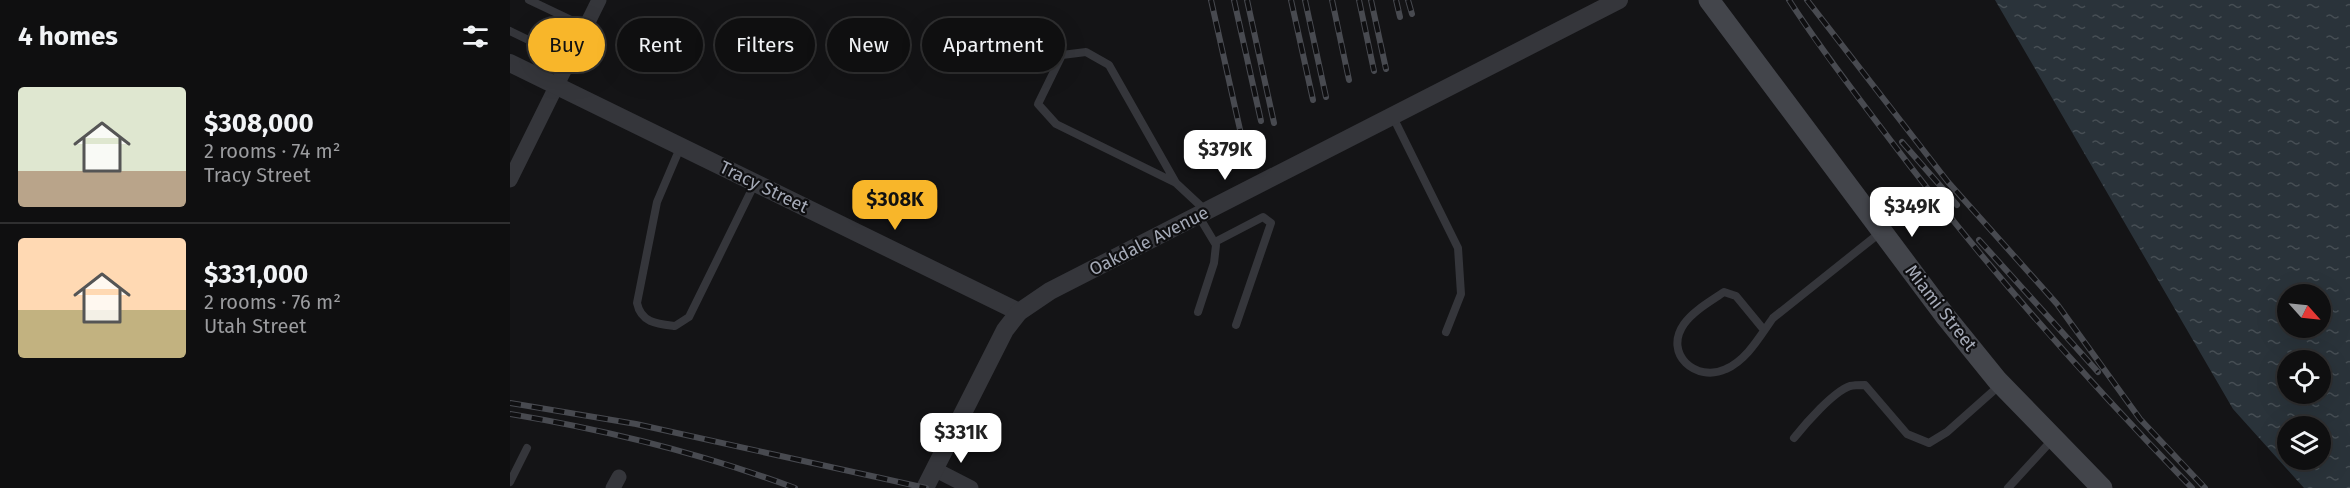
<!DOCTYPE html>
<html lang="en">
<head>
<meta charset="utf-8">
<style>
	body { margin:0; font-family:"Fira Sans",sans-serif; background:#181819; color:#f1f3f6; height:100vh; display:flex; flex-direction:column; font-size:22px; white-space:nowrap }
	* { box-sizing:border-box; margin:0 }
	p { font-size:20px; color:#9b9c9f }
	.icon { flex:none; width:33px; height:33px; fill:none; stroke:currentColor; stroke-width:2; stroke-linecap:round; stroke-linejoin:round }
	.map { position:relative; flex:1; overflow:hidden }
	.side { display:flex; flex-direction:column; background:#0f0f10; width:510px }
	.side>* { flex:none }
	.top-card { position:absolute; left:18px; top:18px; width:570px; height:54px; display:flex; gap:12px }
	.needle { width:39px; rotate:117deg }
	.tools { position:absolute; left:1767px; top:284px; display:grid; gap:12px }
	.tools a { display:grid; place-items:center; width:54px; height:54px; border-radius:50%; background:#0f0f10; box-shadow:0 6px 24px #0002,0 0 0 2px #2f2f30; font-size:30px }
	.price { position:absolute; translate:-50% -51px; padding:0 14px; border-radius:12px; background:#fff; color:#222; font-size:20px; line-height:39px; filter:drop-shadow(0 2px 3px #0008) }
	.price::after { content:''; position:absolute; left:50%; top:36px; width:18px; height:14px; margin-left:-9px; background:inherit; clip-path:polygon(0 0,100% 0,50% 100%) }
	.price.selected { background:#f8b62a; color:#111 }
	ul { padding:0; list-style:none }
	li { display:flex; align-items:center; gap:18px; height:150px; padding:0 18px }
	li+li { border-top:2px solid #2f2f30 }
	li span { display:grid; place-items:center; flex:none; width:168px; height:120px; border-radius:6px; color:#555 }
	li>.icon { margin-inline-start:auto }
	span .icon { width:72px; height:72px; fill:#fffc; stroke-width:1 }
	li b { font-size:26px }
	h2 { display:flex; justify-content:space-between; align-items:center; height:72px; padding:0 18px; font-size:26px }
	.tag { padding:0 21px; border-radius:27px; background:#0f0f10; box-shadow:0 6px 24px #0002,0 0 0 2px #2f2f30; font-size:21px; line-height:54px }
	.tag.selected { background:#f8b62a; color:#111 }
	main { display:flex; flex:1; min-height:0 }
	.map>svg:first-child { display:block }
	.water { fill:url(#water-ripples); fill-rule:evenodd }
	.lines { fill:none; stroke-linecap:round; stroke-linejoin:round }
	.service { stroke:#35363b; stroke-width:8 }
	.minor { stroke:#35363b; stroke-width:15 }
	.tertiary { stroke:#35363b; stroke-width:18 }
	.secondary { stroke:#43454b; stroke-width:21 }
	.rail-casing { stroke:#484a50; stroke-width:6 }
	.rail { stroke:#0f0f11; stroke-width:4; stroke-dasharray:11; stroke-linecap:butt }
	.labels { text-anchor:middle; stroke-width:4.5; stroke-linejoin:round; paint-order:stroke }
	.street-label { font-size:18px; fill:#a5aab7; stroke:#0f0f11 }
</style>
</head>
<body>
<main>
<section class="side">
<h2>4 homes<svg class="icon" aria-label="filters" viewBox="0 0 24 24"><path d="M4 7h16M4 17h16"/><circle cx="9" cy="7" r="2"/><circle cx="15" cy="17" r="2"/></svg></h2>
<ul>
<li><span style="background:linear-gradient(#dfe7d0 70%,#b9a48a 0)"><svg class="icon" aria-label="home" viewBox="0 0 24 24"><path d="M3 11l9-7 9 7M6 9v11h12V9"/></svg></span><div><b>$308,000</b><p>2 rooms · 74 m²</p><p>Tracy Street</p></div></li>
<li><span style="background:linear-gradient(#ffd9b3 60%,#c2b280 0)"><svg class="icon" aria-label="home" viewBox="0 0 24 24"><path d="M3 11l9-7 9 7M6 9v11h12V9"/></svg></span><div><b>$331,000</b><p>2 rooms · 76 m²</p><p>Utah Street</p></div></li>
</ul>
</section>
<div class="map">
<svg width="1840" height="488" viewBox="0 0 1840 488">
	<defs>
		<pattern id="water-ripples" width="26" height="14" patternUnits="userSpaceOnUse" patternTransform="scale(1.5)"><rect width="26" height="14" fill="#2a333a"/><path d="M2 4q2-2 4 0t4 0M15 11q2-2 4 0t4 0" fill="none" stroke="#464e54"/></pattern>
	</defs>
	<rect width="100%" height="100%" fill="#141416"/>
	<path class="water" d="M1485 0H1840V488H1794L1723 409ZM1778 294H1810V327H1778ZM1778 360H1810V393H1778ZM1778 426H1810V459H1778Z"/>
	<g class="lines">
		<g class="service">
			<path d="M19 0 76 27"/>
			<path d="M0 31 60 60"/>
			<path d="M883 117 948 248 951 294 936 332"/>
			<path d="M170 148 147 202 127 303C131 323 148 324 165 326L179 317 245 183"/>
			<path d="M666 183 599 65 576 52 552 55 528 104 546 124 666 183 695 210"/>
			<path d="M705 242 753 217 761 223 726 325"/>
			<path d="M688 312 704 263 706 245 688 215"/>
			<path d="M1254 330 1226 296 1214 292C1201 301 1183 311 1174 324 1153 354 1186 383 1216 369 1237 360 1250 336 1263 318L1371 232"/>
			<path d="M1284 438C1296 423 1323 392 1340 386 1344 385 1351 385 1355 385L1397 434 1419 443 1437 432 1490 385"/>
			<path d="M0 482 17 448"/>
			<path d="M1498 488 1542 440"/>
		</g>
		<g class="minor">
			<path d="M0 180 89 0"/>
			<path d="M424 469 461 488"/>
			<path d="M103 488 109 477"/>
		</g>
		<g class="tertiary">
			<path d="M0 63 509 312"/>
			<path d="M415 488 495 330 509 312 540 291 1109 0"/>
		</g>
		<path class="secondary" d="M1199 0 1436 317 1487 380 1592 488"/>
		<g class="rail-casing">
			<g id="rail">
				<path d="M701 0 733 143"/>
				<path d="M724 0 751 121"/>
				<path d="M737 0 764 123"/>
				<path d="M781 0 803 100"/>
				<path d="M795 0 816 97"/>
				<path d="M822 0 839 80"/>
				<path d="M849 0 864 71"/>
				<path d="M861 0 876 69"/>
				<path d="M886 0 890 17"/>
				<path d="M898 0 902 14"/>
				<path d="M1279 0C1309 47 1344 92 1378 137 1471 261 1574 377 1682 488"/>
				<path d="M1297 0 1438 182 1547 304 1630 419 1695 488"/>
				<path d="M1392 142 1447 205"/>
				<path d="M1469 240 1588 372"/>
				<path d="M0 403 126 424 416 488"/>
				<path d="M0 414C97 430 193 454 285 488"/>
			</g>
		</g>
		<use href="#rail" class="rail"/>
	</g>
	<g class="labels">
		<g class="street-label">
			<text transform="translate(254 187) rotate(26)" y="6">Tracy Street</text>
			<text transform="translate(639 241) rotate(-27)" y="6">Oakdale Avenue</text>
			<text transform="translate(1431 308) rotate(52)" y="6">Miami Street</text>
		</g>
	</g>
</svg>
<div class="tools">
<a><svg class="needle" viewBox="-14 -14 28 28"><path d="M0-13l5 13h-10z" fill="#e53935"/><path d="M0 13l5-13h-10z" fill="#9b9c9f"/></svg></a>
<a><svg class="icon" aria-label="locate" viewBox="0 0 24 24"><circle cx="12" cy="12" r="6"/><path d="M12 2v4M12 18v4M2 12h4M18 12h4"/></svg></a>
<a><svg class="icon" aria-label="layers" viewBox="0 0 24 24"><path d="M12 4l9 5-9 5-9-5zM3 14l9 5 9-5"/></svg></a>
</div>
<b class="price" style="left:715px;top:181px">$379K</b>
<b class="price selected" style="left:385px;top:231px">$308K</b>
<b class="price" style="left:1402px;top:238px">$349K</b>
<b class="price" style="left:451px;top:464px">$331K</b>
<div class="top-card">
<a class="tag selected">Buy</a>
<a class="tag">Rent</a>
<a class="tag">Filters</a>
<a class="tag">New</a>
<a class="tag">Apartment</a>
</div>
</div>
</main>
</body>
</html>
